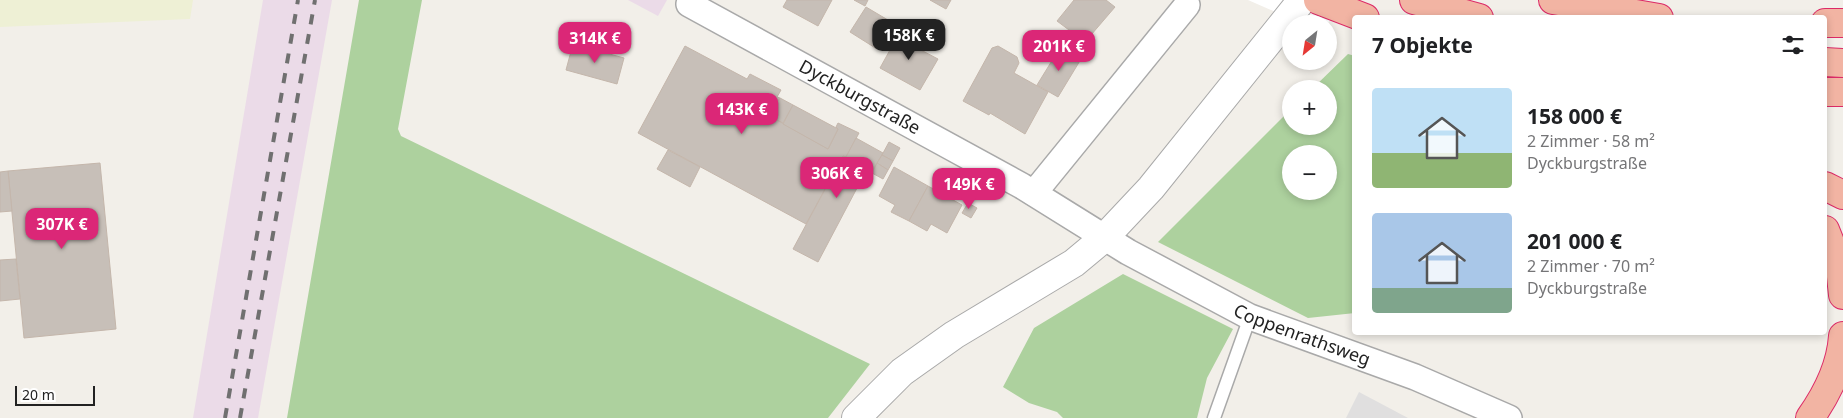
<!DOCTYPE html>
<html lang="de">
<head>
<meta charset="utf-8">
<style>
	body { margin:0; font-family:"Noto Sans",sans-serif; background:#f6f6f6; color:#202124; height:100vh; display:flex; flex-direction:column; font-size:19px; white-space:nowrap }
	* { box-sizing:border-box; margin:0 }
	p { font-size:16px; color:#757577 }
	.icon { flex:none; width:28px; height:28px; fill:none; stroke:currentColor; stroke-width:2; stroke-linecap:round; stroke-linejoin:round }
	.map { position:relative; flex:1; overflow:hidden }
	.side { position:absolute; left:1352px; top:15px; width:475px; height:320px; display:flex; flex-direction:column; background:#fff; border-radius:5px; box-shadow:0 2px 8px #0003 }
	.side>* { flex:none }
	.needle { width:32px; rotate:210deg }
	.tools { position:absolute; left:1282px; top:15px; display:grid; gap:10px }
	.tools a { display:grid; place-items:center; width:55px; height:55px; border-radius:50%; background:#fff; box-shadow:0 2px 8px #0003; font-size:25px }
	.scale { position:absolute; left:15px; bottom:12px; width:80px; box-sizing:border-box; padding-left:5px; border:2px solid #222; border-top:0; font-size:14px; line-height:18px; white-space:nowrap; color:#222; -webkit-text-stroke:4px #fff; paint-order:stroke }
	.price { position:absolute; translate:-50% -42px; padding:0 11px; border-radius:10px; background:#db2777; color:#fff; font-size:16px; line-height:32px; filter:drop-shadow(0 1px 2px #0008) }
	.price::after { content:''; position:absolute; left:50%; top:30px; width:15px; height:11px; margin-left:-8px; background:inherit; clip-path:polygon(0 0,100% 0,50% 100%) }
	.price.active { background:#222; color:#fff }
	ul { padding:0; list-style:none }
	li { display:flex; align-items:center; gap:15px; height:125px; padding:0 20px }
	li span { display:grid; place-items:center; flex:none; width:140px; height:100px; border-radius:5px; color:#555 }
	li>.icon { margin-inline-start:auto }
	span .icon { width:60px; height:60px; fill:#fffc; stroke-width:1 }
	li b { font-size:21px }
	h2 { display:flex; justify-content:space-between; align-items:center; height:60px; padding:0 20px; font-size:21px }
	.map>svg:first-child { display:block }
	.residential { fill:#e0dfdf }
	.industrial { fill:#ebdbe8 }
	.farmland { fill:#eef0d5 }
	.forest { fill:#add19e; fill-rule:evenodd }
	.pier { fill:#fff }
	.building { fill:#c7bfb8; stroke:#c4b6ab }
	.lines { fill:none; stroke-linecap:round; stroke-linejoin:round }
	.service-casing { stroke:#a9a9a9; stroke-width:15 }
	.minor-casing { stroke:#a9a9a9; stroke-width:28 }
	.tertiary-casing { stroke:#a9a9a9; stroke-width:30 }
	.trunk-casing { stroke:#dc2a67; stroke-width:30 }
	.service { stroke:#fff; stroke-width:12 }
	.minor { stroke:#fff; stroke-width:25 }
	.tertiary { stroke:#fff; stroke-width:28 }
	.trunk { stroke:#f2b4a3; stroke-width:28 }
	.rail { stroke:#707070; stroke-width:4; stroke-dasharray:10 10; stroke-linecap:butt }
	.labels { text-anchor:middle; stroke-width:5; stroke-linejoin:round; paint-order:stroke }
	.street-label { font-size:18px; fill:#222; stroke:#fff }
</style>
</head>
<body>
<div class="map">
<svg width="1843" height="418" viewBox="0 0 1843 418">
	<rect width="100%" height="100%" fill="#f2efe9"/>
	<path class="residential" d="M1359 392 1408 418H1346Z"/>
	<g class="industrial">
		<path d="M263 0H332L258 418H193Z"/>
		<path d="M628 0H667L658 16Z"/>
	</g>
	<path class="farmland" d="M0 0H193L190 19 0 27Z"/>
	<g class="forest">
		<path d="M359 0H422L398 129 401 136 870 364 828 418H287Z"/>
		<path d="M1348 54 1355 56V313L1308 318 1158 242 1291 109V126H1329V89H1312ZM1291 154H1329V191H1291Z"/>
		<path d="M1123 274 1233 329 1207 378 1197 418H1063L1057 412 1029 403 1003 387 1034 328Z"/>
	</g>
	<path class="pier" d="M1248 0H1347L1327 24H1303Z"/>
	<g class="building">
		<path d="M787 0H832L818 26 783 7Z"/>
		<path d="M854 0H868L865 6Z"/>
		<path d="M930 0H951L946 9Z"/>
		<path d="M1074 0H1106L1115 7 1085 42 1057 21Z"/>
		<path d="M866 7 893 23 877 49 850 32Z"/>
		<path d="M901 30 922 42 919 49 938 59 920 90 880 68Z"/>
		<path d="M573 44 624 58 617 84 566 70Z"/>
		<path d="M685 46 747 79 750 74 781 90 777 97 780 98 770 116 828 149 838 129 836 127 838 123 859 133 846 157 843 156 806 224 638 133Z"/>
		<path d="M998 46 1017 57 1019 63 1014 73 1048 92 1025 134 990 113 989 115 963 101 992 48Z"/>
		<path d="M1061 46 1081 59 1058 97 1037 85Z"/>
		<path d="M780 98 793 105 783 123 770 116Z"/>
		<path d="M793 105 838 129 828 149 783 124Z"/>
		<path d="M856 138 883 153 871 174 866 171 818 262 793 249 843 156 846 157Z"/>
		<path d="M889 142 900 148 893 161 882 155Z"/>
		<path d="M668 150 700 167 690 187 657 169Z"/>
		<path d="M882 155 893 161 888 170 877 163Z"/>
		<path d="M100 163 116 329 24 338 8 171Z"/>
		<path d="M877 163 888 170 883 179 872 173Z"/>
		<path d="M894 167 928 186 909 221 891 212 895 205 879 196Z"/>
		<path d="M8 171 12 211 0 212V172Z"/>
		<path d="M928 186 962 205 947 233 931 224 927 231 909 221Z"/>
		<path d="M968 203 977 208 971 218 962 213Z"/>
		<path d="M16 259 20 299 0 301V260Z"/>
	</g>
	<g class="lines">
		<g class="service-casing">
			<path id="service" d="M1214 418 1250 317"/>
		</g>
		<g class="minor-casing">
			<g id="minor">
				<path id="s1" d="M691 0 689 4 1022 186 1128 252 1250 317 1415 377 1509 418"/>
				<path d="M1034 193 1187 5"/>
			</g>
		</g>
		<g class="tertiary-casing">
			<path id="tertiary" d="M856 418 902 372 954 335 1074 263 1104 238 1151 188 1302 0"/>
		</g>
		<g class="trunk-casing">
			<g id="trunk">
				<path d="M1318 0 1365 18"/>
				<path d="M1414 0 1479 18"/>
				<path d="M1553 0 1659 18"/>
				<path d="M1825 23H1843"/>
				<path d="M1825 62 1843 63"/>
				<path d="M1825 92H1843"/>
				<path d="M1825 186 1843 195"/>
				<path d="M1825 230 1840 267 1843 295"/>
				<path d="M1810 418C1827 394 1841 366 1843 336"/>
			</g>
		</g>
		<use href="#service" class="service"/>
		<use href="#minor" class="minor"/>
		<use href="#tertiary" class="tertiary"/>
		<use href="#trunk" class="trunk"/>
		<g class="rail">
			<path d="M225 418 298 0"/>
			<path d="M240 418 315 0"/>
		</g>
	</g>
	<g class="labels">
		<g class="street-label">
			<text dy="6" stroke="none"><textPath href="#s1" startOffset="199">Dyckburgstraße</textPath></text>
			<text dy="6" stroke="none"><textPath href="#s1" startOffset="702">Coppenrathsweg</textPath></text>
		</g>
	</g>
</svg>
<div class="tools">
<a><svg class="needle" viewBox="-14 -14 28 28"><path d="M0-13l5 13h-10z" fill="#e53935"/><path d="M0 13l5-13h-10z" fill="#757577"/></svg></a>
<a>+</a>
<a>−</a>
</div>
<div class="scale">20 m</div>
<b class="price active" style="left:909px;top:61px">158K €</b>
<b class="price" style="left:595px;top:64px">314K €</b>
<b class="price" style="left:1059px;top:72px">201K €</b>
<b class="price" style="left:742px;top:135px">143K €</b>
<b class="price" style="left:837px;top:199px">306K €</b>
<b class="price" style="left:969px;top:210px">149K €</b>
<b class="price" style="left:62px;top:250px">307K €</b>
<section class="side">
<h2>7 Objekte<svg class="icon" aria-label="filters" viewBox="0 0 24 24"><path d="M4 7h16M4 17h16"/><circle cx="9" cy="7" r="2"/><circle cx="15" cy="17" r="2"/></svg></h2>
<ul>
<li><span style="background:linear-gradient(#bfe0f5 65%,#8fb573 0)"><svg class="icon" aria-label="home" viewBox="0 0 24 24"><path d="M3 11l9-7 9 7M6 9v11h12V9"/></svg></span><div><b>158 000 €</b><p>2 Zimmer · 58 m²</p><p>Dyckburgstraße</p></div></li>
<li><span style="background:linear-gradient(#a9c7e8 75%,#7fa58c 0)"><svg class="icon" aria-label="home" viewBox="0 0 24 24"><path d="M3 11l9-7 9 7M6 9v11h12V9"/></svg></span><div><b>201 000 €</b><p>2 Zimmer · 70 m²</p><p>Dyckburgstraße</p></div></li>
</ul>
</section>
</div>
</body>
</html>
